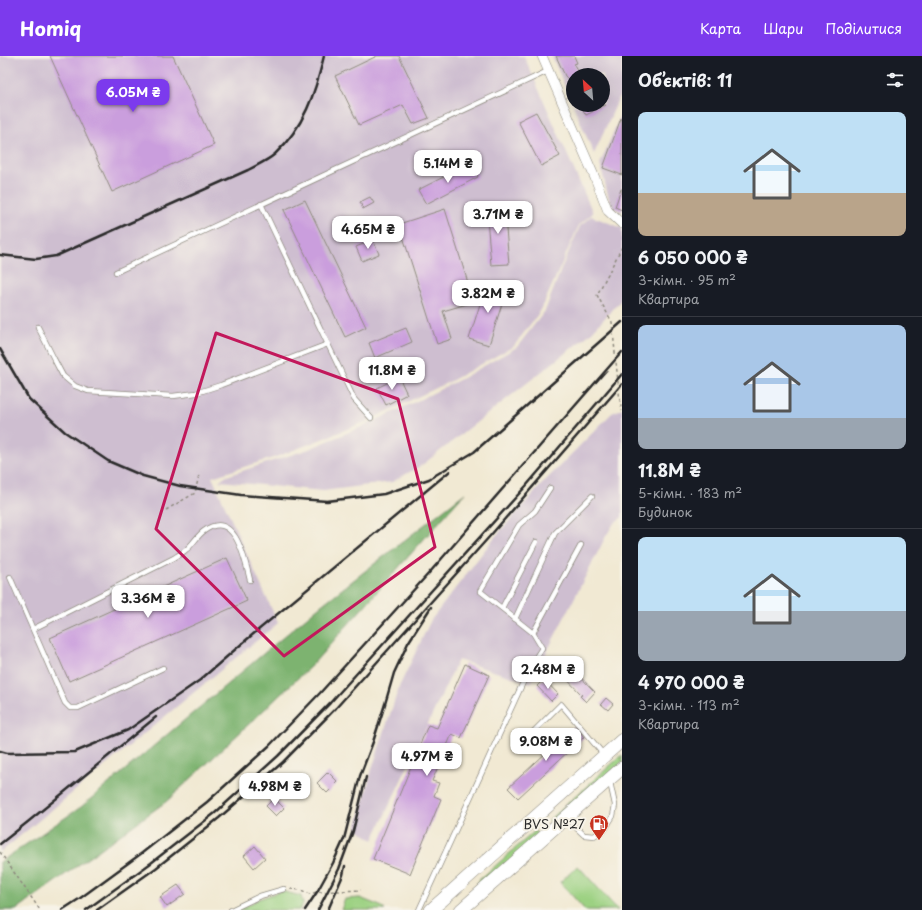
<!DOCTYPE html>
<html lang="uk">
<head>
<meta charset="utf-8">
<style>
	body { margin:0; font-family:"Playpen Sans",sans-serif; background:#20242c; color:#f1f3f6; height:100vh; display:flex; flex-direction:column; font-size:15px; white-space:nowrap }
	* { box-sizing:border-box; margin:0 }
	p { font-size:13px; color:#9ea1a6 }
	.icon { flex:none; width:22px; height:22px; fill:none; stroke:currentColor; stroke-width:2; stroke-linecap:round; stroke-linejoin:round }
	.map { position:relative; flex:1; overflow:hidden }
	.details { display:flex; flex-direction:column; background:#171b24; width:300px }
	.details>* { flex:none }
	.needle { width:26px; rotate:334deg }
	.buttons { position:absolute; left:566px; top:12px; display:grid; gap:8px }
	.buttons a { display:grid; place-items:center; width:44px; height:44px; border-radius:50%; background:#171b24; box-shadow:0 4px 16px #0002; font-size:20px }
	.price { position:absolute; translate:-50% -34px; padding:0 9px; border-radius:8px; background:#fff; color:#222; font-size:13px; line-height:26px; filter:drop-shadow(0 1px 2px #0008) }
	.price::after { content:''; position:absolute; left:50%; top:24px; width:12px; height:9px; margin-left:-6px; background:inherit; clip-path:polygon(0 0,100% 0,50% 100%) }
	.price.selected { background:#7c3aed; color:#fff }
	ul { padding:0; list-style:none }
	li { display:grid; align-content:center; gap:8px; height:212px; padding:0 16px }
	li+li { border-top:1px solid #363941 }
	li span { display:grid; place-items:center; height:124px; border-radius:8px; color:#555 }
	li>.icon { margin-inline-start:auto }
	span .icon { width:72px; height:72px; fill:#fffc; stroke-width:1 }
	li b { font-size:17px }
	h2 { display:flex; justify-content:space-between; align-items:center; height:48px; padding:0 16px; font-size:17px }
	header { display:flex; align-items:center; gap:24px; box-sizing:border-box; height:56px; padding:0 20px; background:#7c3aed; color:#fff }
	header strong { font-size:19px }
	nav { display:flex; gap:22px; margin-inline-start:auto; font-size:14px }
	main { display:flex; flex:1; min-height:0 }
	.map>svg:first-child { display:block }
	.industrial { fill:#cebed0; fill-rule:evenodd }
	.green { fill:#9cd182; stroke:#647e56 }
	.forest { fill:#7db370; stroke:#546f4e }
	.building { fill:#ca9edd }
	.lines { fill:none; stroke-linecap:round; stroke-linejoin:round }
	.service-casing { stroke:#8e8a7f; stroke-width:6 }
	.minor-casing { stroke:#8e8a7f; stroke-width:10 }
	.primary-casing { stroke:#8e8a7f; stroke-width:14 }
	.path { stroke:#8e8a7f; stroke-width:1.5; stroke-dasharray:3 3; stroke-linecap:butt }
	.service { stroke:#fff; stroke-width:4.5 }
	.minor { stroke:#fff; stroke-width:9 }
	.primary { stroke:#fff; stroke-width:13 }
	.rail { stroke:#2b2b2b; stroke-width:2.5 }
	.marked { fill:none; stroke:#c2185b; stroke-width:3; stroke-linejoin:round }
	.labels { text-anchor:middle; stroke-width:4; stroke-linejoin:round; paint-order:stroke }
	.poi-label { font-size:13px; fill:#2b2b2b; stroke:#f7f3e8; text-anchor:end }
</style>
</head>
<body>
<header>
<strong>Homiq</strong>
<nav><a>Карта</a><a>Шари</a><a>Поділитися</a></nav>
</header>
<main>
<div class="map">
<svg width="622" height="854" viewBox="0 0 622 854">
	<rect width="100%" height="100%" fill="#f7f3e8"/>
	<filter id="ink" filterUnits="userSpaceOnUse"><feTurbulence type="fractalNoise" baseFrequency=".025" numOctaves="2"/><feDisplacementMap in="SourceGraphic" scale="8" xChannelSelector="R" yChannelSelector="G"/><feConvolveMatrix kernelMatrix="1 2 1 2 8 2 1 2 1" color-interpolation-filters="sRGB"/></filter>
	<filter id="wash" filterUnits="userSpaceOnUse"><feTurbulence type="fractalNoise" baseFrequency=".012" numOctaves="4" result="noise"/><feDisplacementMap in="SourceGraphic" scale="16" xChannelSelector="R" yChannelSelector="G"/><feGaussianBlur stdDeviation="0.9" result="paint"/><feColorMatrix in="noise" values="0 0 0 0 0 0 0 0 0 0 0 0 0 0 0 0 0 1.4 0 .05"/><feComposite in="paint" operator="in"/></filter>
	<g filter="url(#wash)">
		<rect width="100%" height="100%" fill="#f1e9d3"/>
		<g class="industrial">
			<path d="M0 0H524L593 157 579 169 541 254 514 290 451 325 365 366 276 401 212 421 278 567 2 795 0 796Z"/>
			<path d="M552 0H622V35L594 98ZM573 19H603V49H573Z"/>
			<path d="M622 56V156L611 151 600 108Z"/>
			<path d="M591 160 622 172V243L591 277 422 409 392 426 323 435 219 425 227 420 309 393 366 369 415 346 461 323 517 291 545 255 562 211 580 170Z"/>
			<path d="M622 352V461L614 467 606 480 531 627 458 604 373 784 356 772 372 713 399 631 431 564 494 482 543 427 612 357Z"/>
		</g>
		<g class="green">
			<path d="M622 699V707L553 768 549 764Z"/>
			<path d="M535 775 540 780 481 831 477 826Z"/>
			<path d="M578 810 618 854H585L560 826Z"/>
			<path d="M281 835 301 840 303 848 299 854H238L259 843Z"/>
			<path d="M360 842 380 850 385 854H341L345 843Z"/>
		</g>
		<path class="forest" d="M465 437 312 609 167 745 16 854H0V806L81 751 319 551Z"/>
		<g id="blocks">
			<g class="building">
				<path d="M50 0H173L214 89 112 136Z"/>
				<path d="M377 0H399L429 62 413 68 403 49 359 69 335 20Z"/>
				<path d="M556 0H574L577 7 574 8 579 19H573V29L565 20Z"/>
				<path d="M580 49H606L586 59Z"/>
				<path d="M536 56 560 100 541 110 518 65Z"/>
				<path d="M621 62H622V119L603 112Z"/>
				<path d="M471 107 478 121 426 148 418 134Z"/>
				<path d="M621 133H622V154L615 151Z"/>
				<path d="M370 141 374 147 363 153 360 146Z"/>
				<path d="M305 144 366 271 345 281 284 154Z"/>
				<path d="M504 149 509 208 491 209 486 151Z"/>
				<path d="M445 153 474 246 443 255 452 283 437 288 399 168Z"/>
				<path d="M360 163 363 172 349 177 346 168Z"/>
				<path d="M373 184 379 198 362 205 356 191Z"/>
				<path d="M487 226 507 232 489 289 469 283Z"/>
				<path d="M406 272 412 286 375 302 369 287Z"/>
				<path d="M399 321 407 338 386 349 377 332Z"/>
				<path d="M227 502 247 545 69 625 50 582Z"/>
				<path d="M562 602 595 636 586 646 580 640 582 639 554 610Z"/>
				<path d="M465 608 489 619 461 682 452 678 432 725 439 727 434 740 441 743 410 818 373 803 428 669 437 672Z"/>
				<path d="M544 623 558 638 551 645 537 630Z"/>
				<path d="M606 642 613 648 608 654 601 648Z"/>
				<path d="M575 670 584 681 518 742 508 732Z"/>
				<path d="M328 716 338 726 327 737 317 727Z"/>
				<path d="M274 742 284 752 276 760 266 750Z"/>
				<path d="M255 790 265 802 254 812 244 800Z"/>
				<path d="M178 829 185 838 167 851 160 841Z"/>
			</g>
		</g>
	</g>
	<g filter="url(#ink)">
		<use href="#blocks" fill-opacity="0" stroke="#8e8a7f" stroke-width="1"/>
		<g class="lines">
			<g class="service-casing">
				<g id="service">
					<path d="M261 148 354 343 371 362"/>
					<path d="M116 216 548 15"/>
					<path d="M38 271 54 303 63 320 75 330 88 335 173 340 196 337 221 329 328 288"/>
					<path d="M550 432 535 455 519 469 480 535 533 577 581 489"/>
					<path d="M10 521 65 647 70 652H78L163 612"/>
					<path d="M502 552 536 486"/>
					<path d="M515 563 555 477 592 440"/>
					<path d="M33 573 174 502C178 499 183 497 187 493 193 488 197 480 204 475 235 452 245 504 250 524"/>
					<path d="M529 680 561 648 604 699"/>
					<path d="M567 763 584 779 594 780 605 773 613 760 615 749 610 726"/>
					<path d="M231 854 260 840 284 833"/>
					<path d="M419 854 531 609 542 592 533 577"/>
				</g>
			</g>
			<g class="minor-casing">
				<path id="minor" d="M542 0 595 122 608 155 622 168"/>
			</g>
			<g class="primary-casing">
				<g id="primary">
					<path d="M431 854 622 684"/>
					<path d="M461 854 622 712"/>
				</g>
			</g>
			<g class="path">
				<path d="M622 191 597 239 612 266 620 346 622 355"/>
				<path d="M166 454 195 437 199 419"/>
				<path d="M0 796 40 854"/>
				<path d="M290 833 301 834 310 838 317 836 361 834"/>
			</g>
			<use href="#service" class="service"/>
			<use href="#minor" class="minor"/>
			<use href="#primary" class="primary"/>
			<g class="rail">
				<path d="M0 199 36 203 56 200 248 114C257 109 267 105 275 98 304 71 315 38 324 0"/>
				<path d="M0 293 29 343 65 376 108 405 143 420 180 430 241 439 327 445 384 438 429 423 474 396 622 266"/>
				<path d="M0 695 7 697 75 696 128 674 200 624 245 585 450 415"/>
				<path d="M0 788 29 765 156 661"/>
				<path d="M62 854 79 843 142 797 207 746 269 690 320 637 430 516 622 296"/>
				<path d="M86 854 151 807 215 757 278 700 330 647 526 430 622 318"/>
				<path d="M97 854 156 812 219 762 283 706 336 652 490 480 622 328"/>
				<path d="M305 854 317 836 333 807 344 783 360 720 373 686 385 648 394 617 408 587 431 551"/>
				<path d="M318 854 339 813 353 775 366 721"/>
				<path d="M328 854 343 819 345 810"/>
			</g>
		</g>
	</g>
	<path class="marked" d="M216 277 398 343 435 491 284 600 156 473Z"/>
	<defs>
		<g id="fuel-pin" transform="scale(1)"><path d="M0 17L-7.5 6A9.5 9.5 0 1 1 7.5 6Z" fill="#c8321e" stroke="#f7f3e8"/><path d="M-5.5-6h7V0h2V4h1.3V-2.5L3-4.5l.8-.8L6-3V5H2.5V1h-1V6h-7ZM-4.2-4.7v3.2H.2V-4.7Z" fill="#fff"/></g>
	</defs>
	<g fill-rule="evenodd">
		<use href="#fuel-pin" x="599" y="768"/>
	</g>
	<g class="labels">
		<g class="poi-label">
			<text x="585" y="773">BVS №27</text>
		</g>
	</g>
</svg>
<div class="buttons">
<a><svg class="needle" viewBox="-14 -14 28 28"><path d="M0-13l5 13h-10z" fill="#e53935"/><path d="M0 13l5-13h-10z" fill="#9ea1a6"/></svg></a>
</div>
<b class="price selected" style="left:133px;top:57px">6.05M ₴</b>
<b class="price" style="left:448px;top:128px">5.14M ₴</b>
<b class="price" style="left:498px;top:179px">3.71M ₴</b>
<b class="price" style="left:368px;top:194px">4.65M ₴</b>
<b class="price" style="left:488px;top:258px">3.82M ₴</b>
<b class="price" style="left:392px;top:335px">11.8M ₴</b>
<b class="price" style="left:148px;top:563px">3.36M ₴</b>
<b class="price" style="left:548px;top:634px">2.48M ₴</b>
<b class="price" style="left:546px;top:706px">9.08M ₴</b>
<b class="price" style="left:427px;top:721px">4.97M ₴</b>
<b class="price" style="left:275px;top:751px">4.98M ₴</b>
</div>
<section class="details">
<h2>Об’єктів: 11<svg class="icon" aria-label="filters" viewBox="0 0 24 24"><path d="M4 7h16M4 17h16"/><circle cx="9" cy="7" r="2"/><circle cx="15" cy="17" r="2"/></svg></h2>
<ul>
<li><span style="background:linear-gradient(#bfe0f5 65%,#b9a48a 0)"><svg class="icon" aria-label="home" viewBox="0 0 24 24"><path d="M3 11l9-7 9 7M6 9v11h12V9"/></svg></span><div><b>6 050 000 ₴</b><p>3-кімн. · 95 m²</p><p>Квартира</p></div></li>
<li><span style="background:linear-gradient(#a9c7e8 75%,#9aa5b1 0)"><svg class="icon" aria-label="home" viewBox="0 0 24 24"><path d="M3 11l9-7 9 7M6 9v11h12V9"/></svg></span><div><b>11.8M ₴</b><p>5-кімн. · 183 m²</p><p>Будинок</p></div></li>
<li><span style="background:linear-gradient(#bfe0f5 60%,#9aa5b1 0)"><svg class="icon" aria-label="home" viewBox="0 0 24 24"><path d="M3 11l9-7 9 7M6 9v11h12V9"/></svg></span><div><b>4 970 000 ₴</b><p>3-кімн. · 113 m²</p><p>Квартира</p></div></li>
</ul>
</section>
</main>
</body>
</html>
